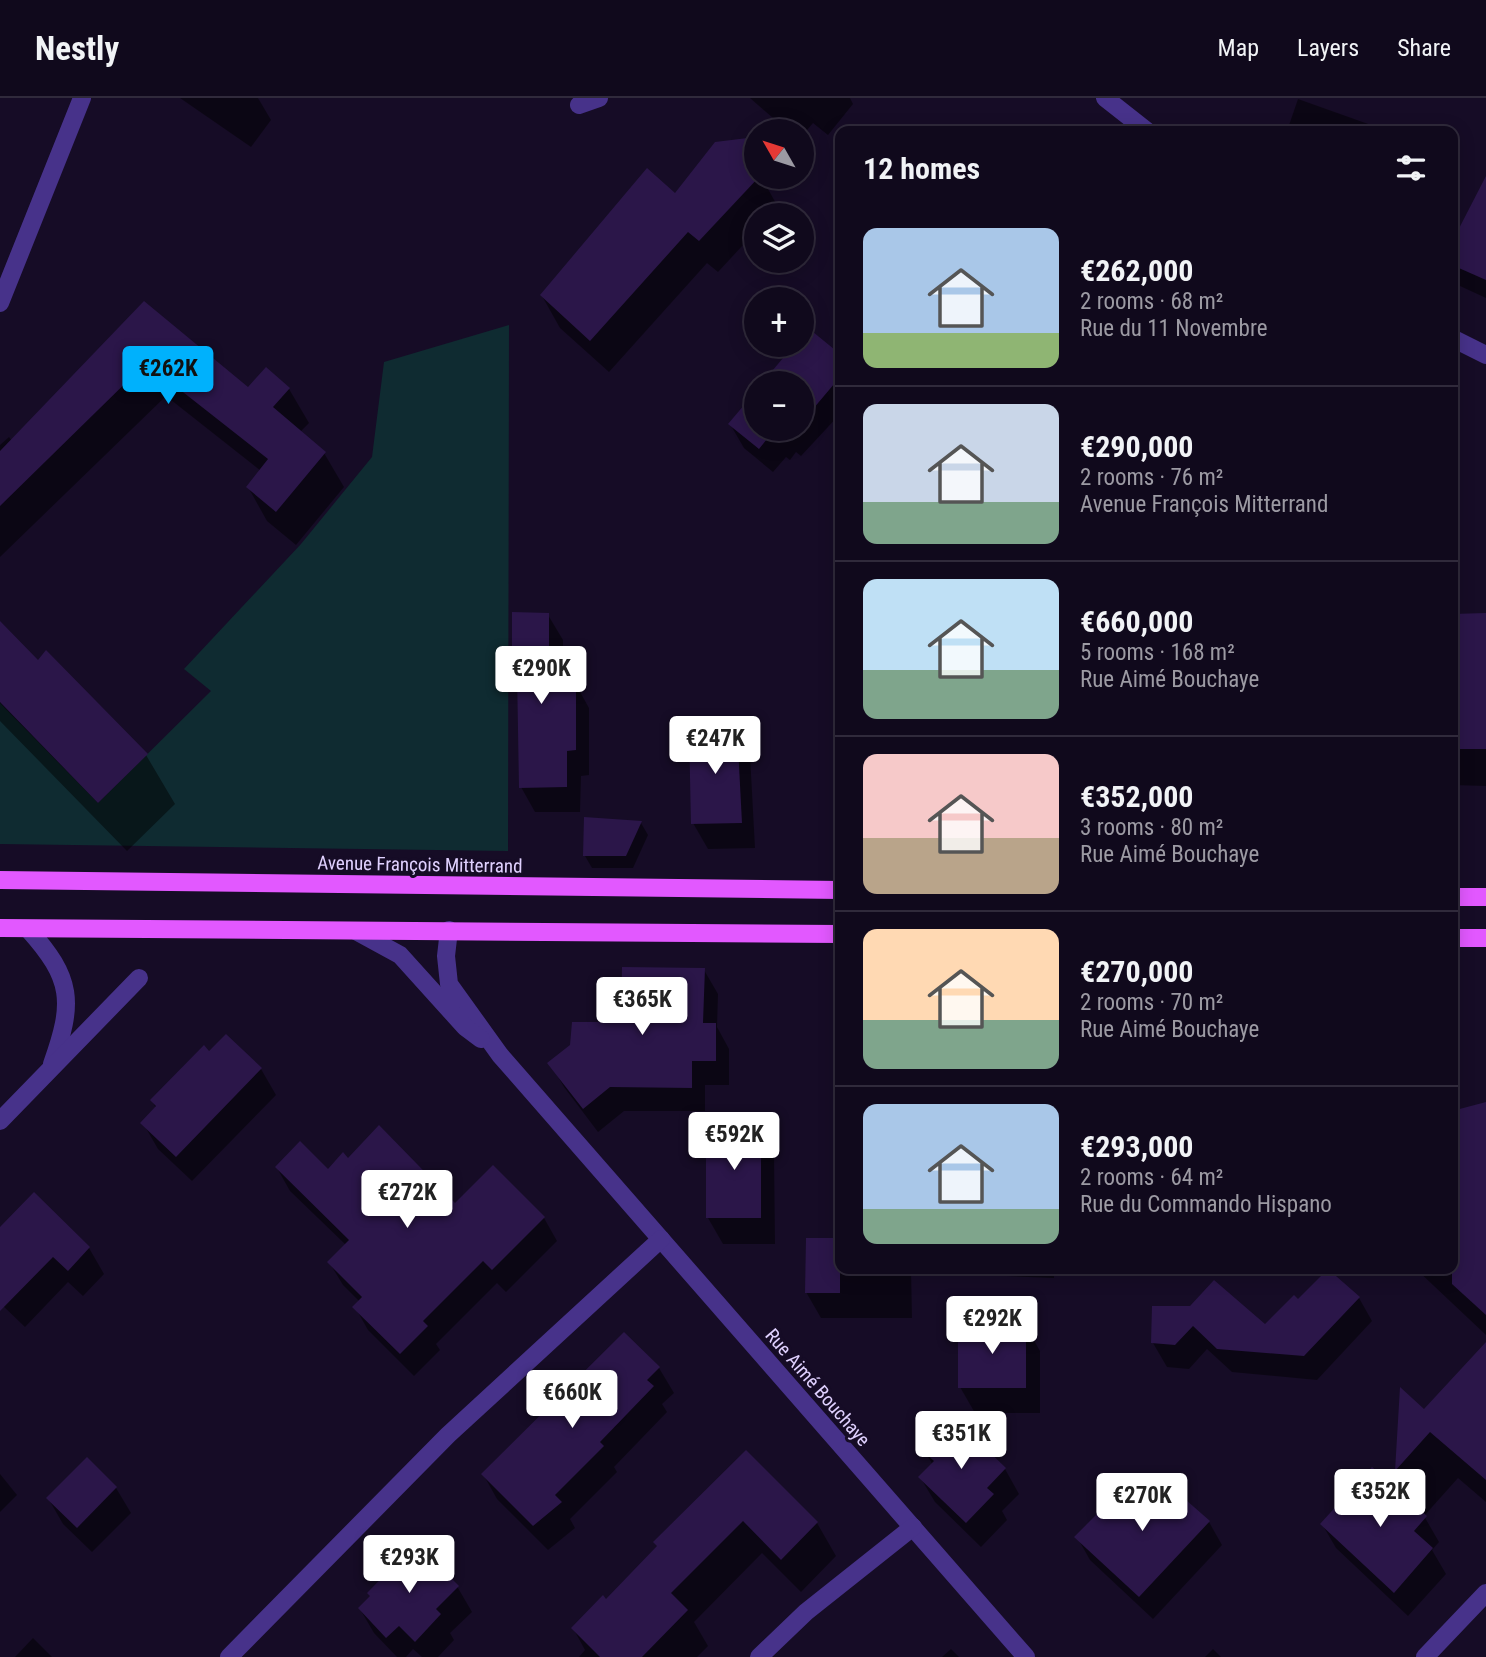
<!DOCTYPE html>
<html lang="en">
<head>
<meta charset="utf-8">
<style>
	body { margin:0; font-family:"Roboto Condensed",sans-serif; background:#1e1729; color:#f1f3f6; height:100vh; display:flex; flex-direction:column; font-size:26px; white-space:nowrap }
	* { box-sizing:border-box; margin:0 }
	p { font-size:23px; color:#9c9aa3 }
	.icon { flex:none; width:38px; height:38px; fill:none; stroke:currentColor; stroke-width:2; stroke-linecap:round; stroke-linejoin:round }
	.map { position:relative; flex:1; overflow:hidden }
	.details { position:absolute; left:835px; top:28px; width:623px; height:1148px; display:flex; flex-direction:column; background:#10091c; border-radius:14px; box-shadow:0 4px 18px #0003,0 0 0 2px #302a3b }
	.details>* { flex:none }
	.needle { width:46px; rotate:309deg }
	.tools { position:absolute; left:744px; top:21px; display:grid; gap:14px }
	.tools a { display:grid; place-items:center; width:70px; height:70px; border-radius:50%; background:#10091c; box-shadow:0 4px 18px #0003,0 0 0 2px #302a3b; font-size:35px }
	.price { position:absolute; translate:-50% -60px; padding:0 16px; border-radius:7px; background:#fff; color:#222; font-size:23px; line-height:46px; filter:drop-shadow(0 2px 4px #0008) }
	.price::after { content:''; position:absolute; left:50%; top:42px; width:21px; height:16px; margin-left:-10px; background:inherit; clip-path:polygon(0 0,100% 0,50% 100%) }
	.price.selected { background:#00b1fc; color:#111 }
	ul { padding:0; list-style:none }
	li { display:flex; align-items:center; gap:21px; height:175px; padding:0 28px }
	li+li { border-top:2px solid #302a3b }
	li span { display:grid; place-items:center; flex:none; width:196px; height:140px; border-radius:14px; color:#555 }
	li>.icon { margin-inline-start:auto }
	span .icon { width:84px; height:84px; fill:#fffc; stroke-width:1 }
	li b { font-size:30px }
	h2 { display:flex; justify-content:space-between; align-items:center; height:84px; padding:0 28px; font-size:30px }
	header { display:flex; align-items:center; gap:42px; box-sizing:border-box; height:98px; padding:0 35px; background:#10091c; border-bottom:2px solid #302a3b }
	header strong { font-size:33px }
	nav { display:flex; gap:38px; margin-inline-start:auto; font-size:24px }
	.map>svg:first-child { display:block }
	.green { fill:#0f2b31 }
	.shadow { fill:#0007 }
	.building { fill:#2b1649 }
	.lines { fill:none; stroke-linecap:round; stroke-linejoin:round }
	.minor { stroke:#47328a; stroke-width:18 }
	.major { stroke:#e258ff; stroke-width:18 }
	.labels { text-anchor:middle; stroke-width:6; stroke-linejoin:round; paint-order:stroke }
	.street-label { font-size:19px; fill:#e0d1ff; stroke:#160c26 }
</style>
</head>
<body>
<header>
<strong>Nestly</strong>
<nav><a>Map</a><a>Layers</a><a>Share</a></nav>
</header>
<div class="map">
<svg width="1486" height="1559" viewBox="0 0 1486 1559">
	<rect width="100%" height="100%" fill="#160c26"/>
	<path class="green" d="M509 227 508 753 0 746V605L98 705 211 593 184 571 301 446 372 359 384 264Z"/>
	<g class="shadow">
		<path d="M180 0H258L271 22 251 49Z"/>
		<path d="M750 0H850L853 6 828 37 813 25 802 38V33H788Z"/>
		<path d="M1298 1 1371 27 1375 33H1287Z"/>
		<path d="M756 40V79H778L768 91 778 109 771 117H756V133L718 174 707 165 609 274 560 230 542 198Z"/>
		<path d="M1486 82V200L1460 188 1452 175V147Z"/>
		<path d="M144 205 248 292 266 271 289 291 309 325 300 334 324 355 344 389 296 447 267 423 248 389 261 373 166 298 0 459V347L9 339 12 343Z"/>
		<path d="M808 233 840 259V316L801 358 796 354 790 362 786 359 773 374 744 350 730 326 756 295V331H802V285H764L796 247H802V240Z"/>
		<path d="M548 517 563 542V585H575L589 610V677L581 678 580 714H535L521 689 518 581 514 572Z"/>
		<path d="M1486 517V688L1452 687V518Z"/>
		<path d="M0 525 38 564 146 657 175 706 127 753 0 623Z"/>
		<path d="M736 631 750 657 755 750 708 751 693 725Z"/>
		<path d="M641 725 648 737 633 770H592L585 758Z"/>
		<path d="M704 872 718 896 717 929 729 951V987H705V1013H624L598 1034 564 989 550 965 622 926Z"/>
		<path d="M226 938 261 971 276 997 192 1083 158 1051 143 1025 156 1010 152 1003Z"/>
		<path d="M1486 1015V1237L1416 1171H1452Z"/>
		<path d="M708 1031H760L774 1057 775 1146H723L708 1120Z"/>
		<path d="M348 1062 455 1107 544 1120 557 1143 506 1194 497 1185 436 1246 440 1252 414 1278 368 1232 355 1209 360 1204 343 1187 329 1164 346 1147 290 1093 277 1070 328 1073Z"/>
		<path d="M34 1097 89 1150 104 1176 83 1198 68 1184 25 1229 0 1205V1132Z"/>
		<path d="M840 1142V1171H911L912 1220H821L806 1194Z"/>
		<path d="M979 1171H1054V1180L983 1177Z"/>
		<path d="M1329 1172 1359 1200 1372 1223 1317 1282 1232 1274 1207 1251 1189 1271 1167 1269 1153 1245 1191 1210 1265 1229 1298 1203Z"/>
		<path d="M1025 1227 1040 1253V1315H975L960 1289Z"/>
		<path d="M624 1237 659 1270 674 1295 662 1306 667 1314 614 1369 617 1374 570 1421 575 1430 548 1452 497 1401 483 1376Z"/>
		<path d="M1486 1247V1404L1458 1380 1424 1418 1439 1444 1432 1452 1446 1476 1408 1518 1336 1450 1322 1426 1421 1415 1397 1372 1401 1293 1424 1314Z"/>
		<path d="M746 1354 817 1425 836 1458 801 1494 762 1455 694 1524 708 1548 697 1559H579L585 1552 573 1530 607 1503Z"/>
		<path d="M925 1354 1005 1371 1019 1396 1002 1413 1007 1422 981 1449 935 1404 920 1379 933 1367Z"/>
		<path d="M0 1376 17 1397 0 1414Z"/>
		<path d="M116 1390 131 1415 92 1454 63 1426 48 1400Z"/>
		<path d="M1160 1401 1209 1424 1222 1447 1153 1521 1090 1462 1077 1439Z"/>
		<path d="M416 1448 458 1490 472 1514 450 1535 454 1542 438 1559H422L413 1551 406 1559H397L374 1535 360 1511Z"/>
		<path d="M33 1540 52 1559H15Z"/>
		<path d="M951 1551 959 1559H942Z"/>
		<path d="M1213 1551 1221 1559H1205Z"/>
	</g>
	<g class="building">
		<path d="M756 39V79H759L699 143 688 134 590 243 540 197 647 70 675 95 715 44Z"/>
		<path d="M1486 78V182L1452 167V144Z"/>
		<path d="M144 203 248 289 266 269 290 290 273 309 326 354 276 414 246 389 268 361 146 265 0 408V353Z"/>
		<path d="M802 225 840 256V279L802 324V285H762L794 247H802Z"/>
		<path d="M756 293V331H775L759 351 728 326Z"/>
		<path d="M512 514 549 515V584L576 583V652L567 653V689L519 690 517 573H512Z"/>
		<path d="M1486 515V651H1452V516Z"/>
		<path d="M0 523 38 562 46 552 148 656 98 705 0 604Z"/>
		<path d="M737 629 742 725 691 726 689 631Z"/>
		<path d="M584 719 642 723 626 758H583Z"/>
		<path d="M622 869 705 870 703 925H716V963H692V990L610 989 583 1011 547 965 570 947 572 924H621Z"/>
		<path d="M226 936 262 970 176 1059 140 1025 156 1008 150 1002 204 947 209 953Z"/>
		<path d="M1486 1004V1217L1452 1186V1013Z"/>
		<path d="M379 1027 455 1105 493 1067 545 1119 492 1172 483 1163 423 1223 428 1228 400 1256 352 1209 362 1199 327 1164 349 1142 275 1069 300 1043 328 1071 343 1054 348 1060Z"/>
		<rect x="706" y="1029" width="55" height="91"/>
		<path d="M34 1094 90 1149 68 1173 53 1159 0 1213V1129Z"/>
		<path d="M806 1140H840V1195H805Z"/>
		<path d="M1328 1171 1360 1199 1304 1258 1217 1251 1193 1228 1175 1247 1151 1245 1152 1208H1190L1214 1182 1265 1226 1294 1197 1298 1201Z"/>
		<path d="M958 1225 1026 1226V1290H958Z"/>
		<path d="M624 1234 660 1269 647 1282 654 1288 600 1344 604 1348 555 1397 562 1404 533 1428 481 1376Z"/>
		<path d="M1486 1244V1382L1430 1334 1395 1373 1400 1289 1424 1311Z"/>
		<path d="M954 1320 1006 1370 987 1390 994 1396 966 1425 918 1379 934 1363 923 1353Z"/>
		<path d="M746 1352 818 1424 781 1462 743 1423 671 1495 688 1512 642 1559H600L571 1530 603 1497 606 1501 657 1448 653 1444Z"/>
		<path d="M87 1359 117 1389 77 1430 46 1400Z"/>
		<path d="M1372 1369 1427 1418 1414 1433 1433 1450 1394 1495 1320 1426Z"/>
		<path d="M1137 1376 1160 1399 1170 1388 1210 1423 1139 1499 1074 1439Z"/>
		<path d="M416 1445 459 1488 436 1511 441 1516 415 1544 399 1528 386 1540 358 1510 370 1498 367 1495Z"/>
	</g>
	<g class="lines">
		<g class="minor">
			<path d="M1105 0 1147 33"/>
			<path d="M579 7 599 0"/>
			<path d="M0 205 82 0"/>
			<path d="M1452 240 1486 257"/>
			<path d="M28 831C73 881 74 904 52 966"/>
			<path d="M449 832 446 858 449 886 500 957 1026 1559"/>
			<path d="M356 833 400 857 465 929 481 941"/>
			<path d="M0 1023 139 880"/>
			<path d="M229 1559 448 1337 661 1141"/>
			<path d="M759 1559 806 1514 913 1429"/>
			<path d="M1425 1559 1486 1495"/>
		</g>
		<g class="major">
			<path d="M0 782 840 792"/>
			<path d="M1452 799H1486"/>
			<path d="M0 830 840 836"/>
			<path d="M1452 840H1486"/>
		</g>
	</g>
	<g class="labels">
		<g class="street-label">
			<text transform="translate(420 766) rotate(1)" y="7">Avenue François Mitterrand</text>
			<text transform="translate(818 1289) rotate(49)" y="7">Rue Aimé Bouchaye</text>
		</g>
	</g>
</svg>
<div class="tools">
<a><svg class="needle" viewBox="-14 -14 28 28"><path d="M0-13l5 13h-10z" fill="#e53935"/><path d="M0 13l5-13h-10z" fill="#9c9aa3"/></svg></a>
<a><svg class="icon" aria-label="layers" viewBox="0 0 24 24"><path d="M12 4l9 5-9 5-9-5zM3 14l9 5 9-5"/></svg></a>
<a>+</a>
<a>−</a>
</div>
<b class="price selected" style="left:168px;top:308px">€262K</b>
<b class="price" style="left:541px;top:608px">€290K</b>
<b class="price" style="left:715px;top:678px">€247K</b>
<b class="price" style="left:642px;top:939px">€365K</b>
<b class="price" style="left:734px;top:1074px">€592K</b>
<b class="price" style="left:407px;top:1132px">€272K</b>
<b class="price" style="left:992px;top:1258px">€292K</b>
<b class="price" style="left:572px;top:1332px">€660K</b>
<b class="price" style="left:961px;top:1373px">€351K</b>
<b class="price" style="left:1380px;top:1431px">€352K</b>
<b class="price" style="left:1142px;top:1435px">€270K</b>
<b class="price" style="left:409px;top:1497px">€293K</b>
<section class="details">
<h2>12 homes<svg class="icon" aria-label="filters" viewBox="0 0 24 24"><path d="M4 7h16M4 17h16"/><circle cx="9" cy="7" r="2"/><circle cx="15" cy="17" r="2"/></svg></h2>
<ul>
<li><span style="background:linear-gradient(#a9c7e8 75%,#8fb573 0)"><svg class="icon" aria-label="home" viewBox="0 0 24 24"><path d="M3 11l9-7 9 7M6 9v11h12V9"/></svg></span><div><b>€262,000</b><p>2 rooms · 68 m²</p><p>Rue du 11 Novembre</p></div></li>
<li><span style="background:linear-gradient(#c9d6e8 70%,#7fa58c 0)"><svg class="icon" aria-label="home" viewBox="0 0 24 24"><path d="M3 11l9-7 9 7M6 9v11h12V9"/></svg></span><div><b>€290,000</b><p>2 rooms · 76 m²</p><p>Avenue François Mitterrand</p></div></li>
<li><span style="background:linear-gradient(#bfe0f5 65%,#7fa58c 0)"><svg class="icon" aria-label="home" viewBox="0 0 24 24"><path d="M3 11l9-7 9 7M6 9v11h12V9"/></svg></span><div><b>€660,000</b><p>5 rooms · 168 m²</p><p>Rue Aimé Bouchaye</p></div></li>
<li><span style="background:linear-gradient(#f6c9c9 60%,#b9a48a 0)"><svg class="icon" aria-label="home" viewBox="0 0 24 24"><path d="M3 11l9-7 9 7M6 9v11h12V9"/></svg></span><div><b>€352,000</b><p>3 rooms · 80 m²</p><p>Rue Aimé Bouchaye</p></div></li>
<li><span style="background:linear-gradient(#ffd9b3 65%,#7fa58c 0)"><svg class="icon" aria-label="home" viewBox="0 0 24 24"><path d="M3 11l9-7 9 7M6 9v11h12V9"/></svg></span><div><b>€270,000</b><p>2 rooms · 70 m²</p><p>Rue Aimé Bouchaye</p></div></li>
<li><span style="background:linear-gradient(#a9c7e8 75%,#7fa58c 0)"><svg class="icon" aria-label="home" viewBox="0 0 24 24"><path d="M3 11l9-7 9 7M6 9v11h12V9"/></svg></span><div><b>€293,000</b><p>2 rooms · 64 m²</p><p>Rue du Commando Hispano</p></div></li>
</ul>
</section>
</div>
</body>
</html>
